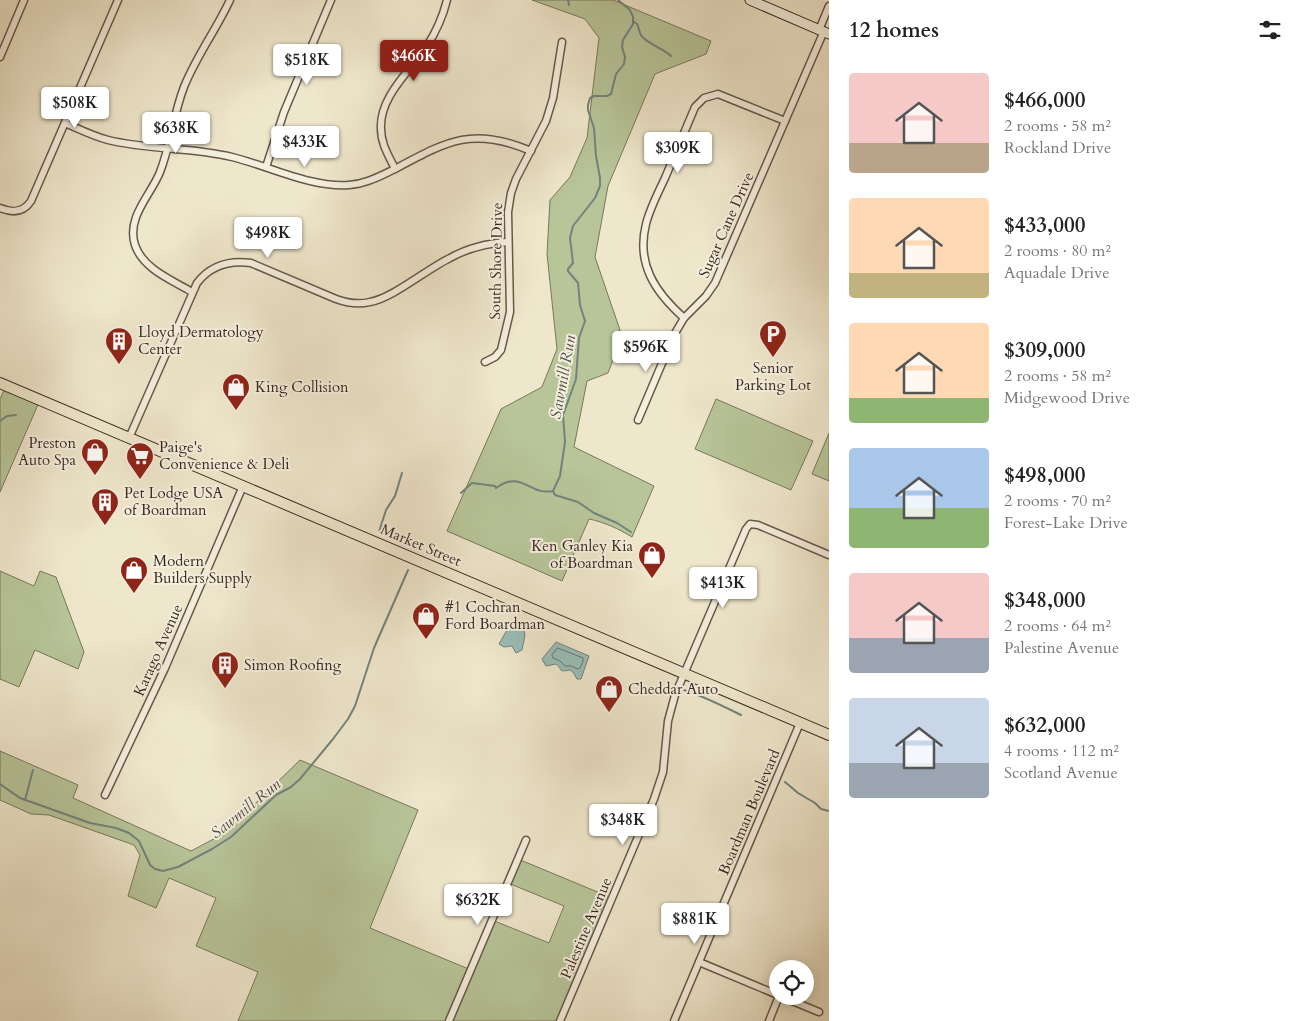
<!DOCTYPE html>
<html lang="en">
<head>
<meta charset="utf-8">
<style>
	body { margin:0; font-family:Cardo,serif; background:#f6f6f6; color:#222; height:100vh; display:flex; flex-direction:column; font-size:19px; white-space:nowrap }
	* { box-sizing:border-box; margin:0 }
	p { font-size:16px; color:#767676 }
	.icon { flex:none; width:28px; height:28px; fill:none; stroke:currentColor; stroke-width:2; stroke-linecap:round; stroke-linejoin:round }
	.map { position:relative; flex:1; overflow:hidden }
	.panel { display:flex; flex-direction:column; background:#fff; width:475px }
	.panel>* { flex:none }
	.controls { position:absolute; left:769px; top:960px; display:grid; gap:10px }
	.controls a { display:grid; place-items:center; width:45px; height:45px; border-radius:50%; background:#fff; box-shadow:0 2px 12px #0003; font-size:25px }
	.price { position:absolute; translate:-50% -42px; padding:0 11px; border-radius:5px; background:#fff; color:#222; font-size:16px; line-height:32px; filter:drop-shadow(0 1px 2px #0008) }
	.price::after { content:''; position:absolute; left:50%; top:30px; width:15px; height:11px; margin-left:-8px; background:inherit; clip-path:polygon(0 0,100% 0,50% 100%) }
	.price.active { background:#8f2418; color:#fff }
	ul { padding:0; list-style:none }
	li { display:flex; align-items:center; gap:15px; height:125px; padding:0 20px }
	li span { display:grid; place-items:center; flex:none; width:140px; height:100px; border-radius:5px; color:#555 }
	li>.icon { margin-inline-start:auto }
	span .icon { width:60px; height:60px; fill:#fffc; stroke-width:1 }
	li b { font-size:21px }
	h2 { display:flex; justify-content:space-between; align-items:center; height:60px; padding:0 20px; font-size:21px }
	main { display:flex; flex:1; min-height:0 }
	.map>svg:first-child { display:block }
	.green { fill:#b7c599; stroke:#78785c }
	.water { fill:#9abfbb; stroke:#73837d }
	.lines { fill:none; stroke-linecap:round; stroke-linejoin:round }
	.shore { stroke:#6a746e; stroke-width:1 }
	.stream { stroke:#73837d; stroke-width:2 }
	.street-casing { stroke:#66594b; stroke-width:9 }
	.secondary-casing { stroke:#392a20; stroke-width:11 }
	.primary-casing { stroke:#392a20; stroke-width:12 }
	.street { stroke:#f5efde; stroke-width:6 }
	.secondary { stroke:#f5efde; stroke-width:9 }
	.primary { stroke:#efe7cc; stroke-width:10 }
	.labels { text-anchor:middle; stroke-width:4; stroke-linejoin:round; paint-order:stroke }
	.street-label { font-size:15px; fill:#392a20; stroke:#f5efde }
	.poi-label { font-size:15px; fill:#392a20; stroke:#f5efde; text-anchor:start }
	.water-label { font-size:16px; font-style:italic; fill:#514f47; stroke:#f5efde }
</style>
</head>
<body>
<main>
<div class="map">
<svg width="829" height="1021" viewBox="0 0 829 1021">
	<rect width="100%" height="100%" fill="#efe7cc"/>
	<filter id="stains"><feTurbulence type="fractalNoise" baseFrequency=".004" numOctaves="4"/><feColorMatrix values="0 0 0 0 .2 0 0 0 0 .09 0 0 0 0 .02 0 0 0 .5 -.17"/></filter>
	<radialGradient id="worn" r=".72"><stop offset=".6" stop-color="#630" stop-opacity="0"/><stop offset="1" stop-color="#630" stop-opacity=".3"/></radialGradient>
	<g class="green">
		<path d="M532 0H613L711 41 706 54 655 74 608 186 595 257 622 336 608 373 587 381 574 447 654 486 632 537C619 529 604 522 589 519L562 581 447 531 501 409 542 387 557 349 547 254 550 200 570 177 587 138 599 38 585 19Z"/>
		<path d="M6 386 40 400 0 492V399Z"/>
		<path d="M716 399 813 441 791 490 695 449Z"/>
		<path d="M829 433V481L812 474Z"/>
		<path d="M0 571 34 586 40 571 56 577 84 652 78 669 35 650 19 687 0 679Z"/>
		<path d="M0 751 78 785 73 798 191 851 225 833 300 760 418 810 370 928 471 970 492 920 549 943 564 906 508 883 518 859 612 898 560 1021H238L258 972 196 946 216 898 169 878 156 908 128 896 140 855 134 845 49 815 31 814 0 800Z"/>
	</g>
	<g class="water">
		<path d="M512 621 514 624 523 627 525 635 522 650 516 653 512 646 504 647 499 644Z"/>
		<path d="M556 642 589 656 581 679H577L573 672 570 670C557 672 564 671 556 664L546 666 542 659Z"/>
	</g>
	<g class="lines">
		<path class="shore" d="M558 648 583 658V661L580 668 578 669 571 666H565L560 661 553 658 552 655Z"/>
		<g class="stream">
			<path d="M568 0 569 5"/>
			<path d="M633 21 637 24C639 27 639 32 641 35 644 42 664 49 671 56"/>
			<path d="M0 421 7 416 16 415"/>
			<path d="M553 491 560 476 565 442 563 415 576 379 579 338 585 321 580 305 578 283 568 271V269L573 263 570 238 573 226 595 198 600 186V178L596 156 594 128 588 110V105L590 98 594 96H607L611 94 616 74 624 64 625 57 622 47 623 40 633 24V17L630 10 618 0"/>
			<path d="M553 491 555 495 578 502 594 513 617 523 631 532"/>
			<path d="M461 493 472 483 495 486 496 488C522 469 529 496 553 491"/>
			<path d="M379 532 386 510 395 496 402 473"/>
			<path d="M684 690C703 696 723 706 741 715"/>
			<path d="M785 782 798 793 815 803 821 809 829 811"/>
			<path d="M0 784 20 798 90 823 116 828 129 833 139 841 150 865 155 869 163 871 178 867 212 849 231 837 276 795 291 787 300 779 333 739 348 719 355 706 374 648 408 570"/>
			<path d="M25 800 33 770"/>
		</g>
		<g class="street-casing">
			<g id="street">
				<path d="M819 30 829 6"/>
				<path d="M0 57 24 0"/>
				<path d="M65 123C79 129 93 136 108 140 148 150 191 147 232 157 269 166 311 188 349 185 366 184 380 176 395 169 447 141 473 126 531 151"/>
				<path d="M266 167 284 112 331 0"/>
				<path d="M395 169C389 156 381 144 381 129 379 97 410 71 427 46 436 32 443 16 447 0"/>
				<path d="M0 208C12 213 23 213 31 201L118 0"/>
				<path d="M192 292C172 280 143 269 135 245 126 217 151 195 160 172 171 144 173 115 184 87 196 57 216 30 230 0"/>
				<path d="M684 318C655 292 636 264 646 224 650 208 658 193 665 178 675 154 685 131 695 107L704 98 718 94 785 121"/>
				<path d="M485 362 495 357 501 350 510 312 508 212 511 193 516 179 546 121 553 98 562 42"/>
				<path d="M638 420 674 335 684 318 706 296 715 283 824 31"/>
				<path d="M129 438 197 283C210 266 229 260 251 263L336 299C347 303 358 305 370 302 393 298 427 269 450 258 468 248 488 243 508 242"/>
				<path d="M105 795 165 668 243 486"/>
				<path d="M699 962 778 995"/>
				<path d="M780 996 819 1012"/>
				<path d="M449 1021 526 840"/>
				<path d="M560 1021 654 799 663 772 668 721 675 695 746 529 750 524 758 525 829 555"/>
				<path d="M674 1021 800 723"/>
				<path d="M769 1021 779 996"/>
			</g>
		</g>
		<g class="secondary-casing">
			<path id="secondary" d="M750 0 829 34"/>
		</g>
		<g class="primary-casing">
			<path id="primary" d="M0 383 829 735"/>
		</g>
		<use href="#street" class="street"/>
		<use href="#secondary" class="secondary"/>
		<use href="#primary" class="primary"/>
	</g>
	<defs>
		<g id="parking-pin" transform="scale(1.4375)"><path d="M0 17L-7.5 6A9.5 9.5 0 1 1 7.5 6Z" fill="#8f2418" stroke="#f5efde"/><path d="M-3.5-5.5H1a3.5 3.5 0 0 1 0 7H-1V5.5H-3.5ZM-1-3.4V-.6H.8a1.4 1.4 0 0 0 0-2.8Z" fill="#fff"/></g>
		<g id="building-pin" transform="scale(1.4375)"><path d="M0 17L-7.5 6A9.5 9.5 0 1 1 7.5 6Z" fill="#8f2418" stroke="#f5efde"/><path d="M-4-6H4V6H1V3H-1V6H-4ZM-2.5-4.3h1.7v1.8h-1.7ZM.8-4.3h1.7v1.8H.8ZM-2.5-1h1.7V.8h-1.7ZM.8-1h1.7V.8H.8Z" fill="#fff"/></g>
		<g id="shop-pin" transform="scale(1.4375)"><path d="M0 17L-7.5 6A9.5 9.5 0 1 1 7.5 6Z" fill="#8f2418" stroke="#f5efde"/><path d="M-5-2.5h2.3a2.7 3.5 0 0 1 5.4 0H5L5.5 6h-11ZM-1.5-2.5h3a1.5 2.3 0 0 0-3 0Z" fill="#fff"/></g>
		<g id="supermarket-pin" transform="scale(1.4375)"><path d="M0 17L-7.5 6A9.5 9.5 0 1 1 7.5 6Z" fill="#8f2418" stroke="#f5efde"/><path d="M-6-5.5h2.5l.6 2H6L4.5 2H-2.5L-4.4-4H-6ZM-1.5 3.2a1.3 1.3 0 1 0 .1 0ZM3 3.2a1.3 1.3 0 1 0 .1 0Z" fill="#fff"/></g>
	</defs>
	<g fill-rule="evenodd">
		<use href="#parking-pin" x="773" y="334"/>
		<use href="#building-pin" x="119" y="341"/>
		<use href="#shop-pin" x="236" y="387"/>
		<use href="#shop-pin" x="95" y="452"/>
		<use href="#supermarket-pin" x="140" y="456"/>
		<use href="#building-pin" x="105" y="502"/>
		<use href="#shop-pin" x="652" y="555"/>
		<use href="#shop-pin" x="134" y="570"/>
		<use href="#shop-pin" x="426" y="616"/>
		<use href="#building-pin" x="225" y="665"/>
		<use href="#shop-pin" x="609" y="689"/>
	</g>
	<g class="labels">
		<g class="street-label">
			<text transform="translate(726 225) rotate(-66)" y="5">Sugar Cane Drive</text>
			<text transform="translate(496 261) rotate(-89)" y="5">South Shore Drive</text>
			<text transform="translate(421 545) rotate(23)" y="5">Market Street</text>
			<text transform="translate(158 650) rotate(-66)" y="5">Karago Avenue</text>
			<text transform="translate(749 812) rotate(-67)" y="5">Boardman Boulevard</text>
			<text transform="translate(586 928) rotate(-67)" y="5">Palestine Avenue</text>
		</g>
		<g class="poi-label">
			<text x="138" y="337">Lloyd Dermatology<tspan x="138" dy="17">Center</tspan></text>
			<text x="773" y="373" text-anchor="middle">Senior<tspan x="773" dy="17">Parking Lot</tspan></text>
			<text x="255" y="392">King Collision</text>
			<text x="76" y="448" text-anchor="end">Preston<tspan x="76" dy="17">Auto Spa</tspan></text>
			<text x="159" y="452">Paige's<tspan x="159" dy="17">Convenience &amp; Deli</tspan></text>
			<text x="124" y="498">Pet Lodge USA<tspan x="124" dy="17">of Boardman</tspan></text>
			<text x="633" y="551" text-anchor="end">Ken Ganley Kia<tspan x="633" dy="17">of Boardman</tspan></text>
			<text x="153" y="566">Modern<tspan x="153" dy="17">Builders Supply</tspan></text>
			<text x="445" y="612">#1 Cochran<tspan x="445" dy="17">Ford Boardman</tspan></text>
			<text x="244" y="670">Simon Roofing</text>
			<text x="628" y="694">Cheddar Auto</text>
		</g>
		<g class="water-label">
			<text transform="translate(562 377) rotate(-80)" y="6">Sawmill Run</text>
			<text transform="translate(245 808) rotate(-39)" y="6">Sawmill Run</text>
		</g>
	</g>
	<rect width="100%" height="100%" filter="url(#stains)"/>
	<rect width="100%" height="100%" fill="url(#worn)"/>
</svg>
<div class="controls">
<a><svg class="icon" aria-label="locate" viewBox="0 0 24 24"><circle cx="12" cy="12" r="6"/><path d="M12 2v4M12 18v4M2 12h4M18 12h4"/></svg></a>
</div>
<b class="price active" style="left:414px;top:82px">$466K</b>
<b class="price" style="left:307px;top:86px">$518K</b>
<b class="price" style="left:75px;top:129px">$508K</b>
<b class="price" style="left:176px;top:154px">$638K</b>
<b class="price" style="left:305px;top:168px">$433K</b>
<b class="price" style="left:678px;top:174px">$309K</b>
<b class="price" style="left:268px;top:259px">$498K</b>
<b class="price" style="left:646px;top:373px">$596K</b>
<b class="price" style="left:723px;top:609px">$413K</b>
<b class="price" style="left:623px;top:846px">$348K</b>
<b class="price" style="left:478px;top:926px">$632K</b>
<b class="price" style="left:695px;top:945px">$881K</b>
</div>
<section class="panel">
<h2>12 homes<svg class="icon" aria-label="filters" viewBox="0 0 24 24"><path d="M4 7h16M4 17h16"/><circle cx="9" cy="7" r="2"/><circle cx="15" cy="17" r="2"/></svg></h2>
<ul>
<li><span style="background:linear-gradient(#f6c9c9 70%,#b9a48a 0)"><svg class="icon" aria-label="home" viewBox="0 0 24 24"><path d="M3 11l9-7 9 7M6 9v11h12V9"/></svg></span><div><b>$466,000</b><p>2 rooms · 58 m²</p><p>Rockland Drive</p></div></li>
<li><span style="background:linear-gradient(#ffd9b3 75%,#c2b280 0)"><svg class="icon" aria-label="home" viewBox="0 0 24 24"><path d="M3 11l9-7 9 7M6 9v11h12V9"/></svg></span><div><b>$433,000</b><p>2 rooms · 80 m²</p><p>Aquadale Drive</p></div></li>
<li><span style="background:linear-gradient(#ffd9b3 75%,#8fb573 0)"><svg class="icon" aria-label="home" viewBox="0 0 24 24"><path d="M3 11l9-7 9 7M6 9v11h12V9"/></svg></span><div><b>$309,000</b><p>2 rooms · 58 m²</p><p>Midgewood Drive</p></div></li>
<li><span style="background:linear-gradient(#a9c7e8 60%,#8fb573 0)"><svg class="icon" aria-label="home" viewBox="0 0 24 24"><path d="M3 11l9-7 9 7M6 9v11h12V9"/></svg></span><div><b>$498,000</b><p>2 rooms · 70 m²</p><p>Forest-Lake Drive</p></div></li>
<li><span style="background:linear-gradient(#f6c9c9 65%,#9aa5b1 0)"><svg class="icon" aria-label="home" viewBox="0 0 24 24"><path d="M3 11l9-7 9 7M6 9v11h12V9"/></svg></span><div><b>$348,000</b><p>2 rooms · 64 m²</p><p>Palestine Avenue</p></div></li>
<li><span style="background:linear-gradient(#c9d6e8 65%,#9aa5b1 0)"><svg class="icon" aria-label="home" viewBox="0 0 24 24"><path d="M3 11l9-7 9 7M6 9v11h12V9"/></svg></span><div><b>$632,000</b><p>4 rooms · 112 m²</p><p>Scotland Avenue</p></div></li>
</ul>
</section>
</main>
</body>
</html>
